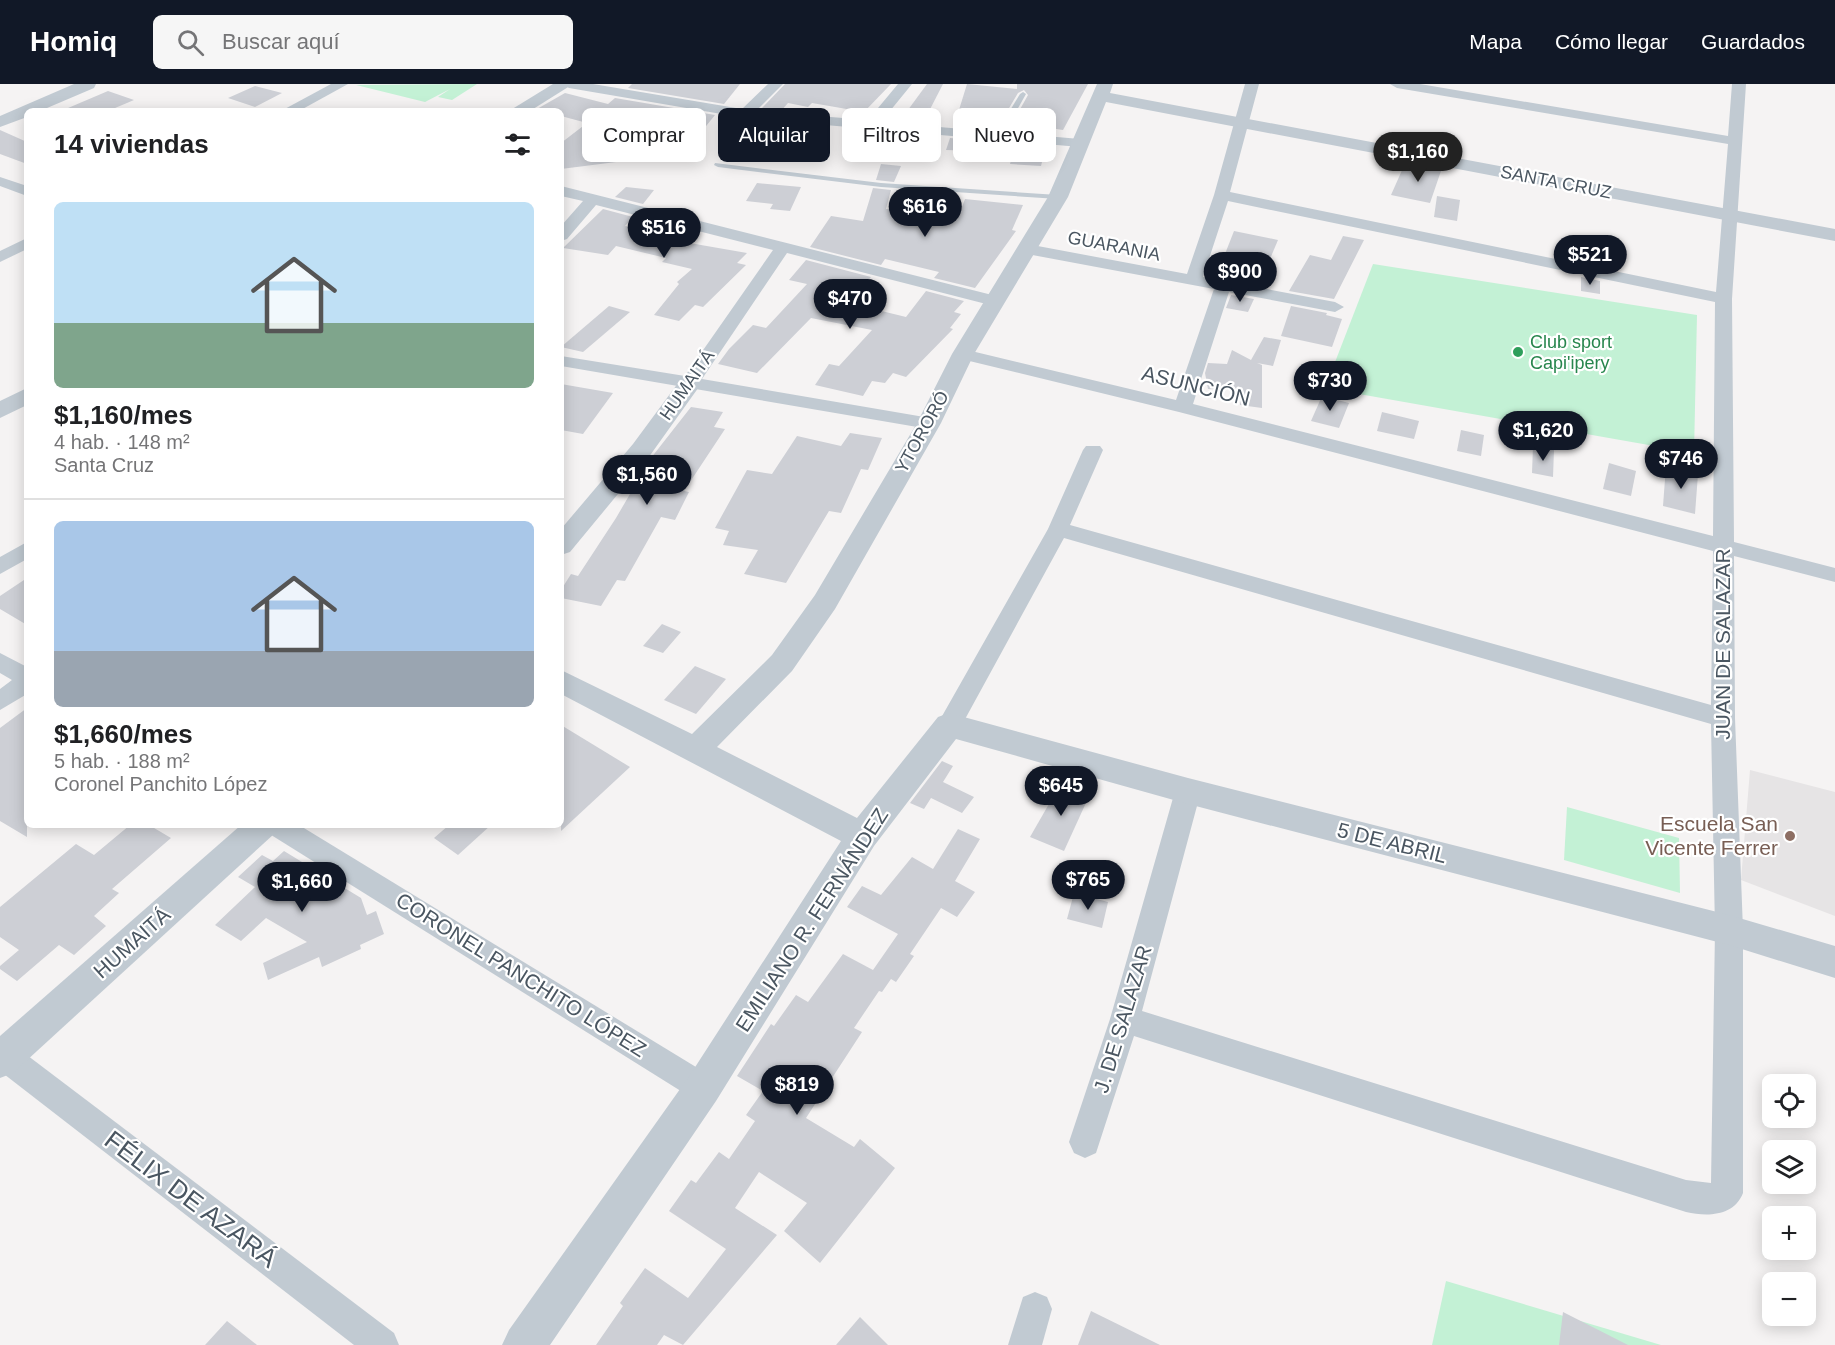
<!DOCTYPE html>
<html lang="es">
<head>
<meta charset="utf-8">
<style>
	body { margin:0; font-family:Arial,sans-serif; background:#f6f6f6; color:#202124; height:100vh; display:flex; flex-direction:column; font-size:22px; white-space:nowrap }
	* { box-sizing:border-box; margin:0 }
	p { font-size:20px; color:#757577 }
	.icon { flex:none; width:33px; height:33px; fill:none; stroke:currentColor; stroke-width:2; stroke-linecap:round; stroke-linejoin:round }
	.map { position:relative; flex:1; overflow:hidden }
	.panel { position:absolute; left:24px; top:24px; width:540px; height:720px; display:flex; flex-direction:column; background:#fff; border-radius:9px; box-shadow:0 3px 15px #0003 }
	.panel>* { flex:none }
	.guide { position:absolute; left:582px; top:24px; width:570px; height:54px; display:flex; gap:12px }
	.tools { position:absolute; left:1762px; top:990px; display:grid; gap:12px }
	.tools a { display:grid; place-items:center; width:54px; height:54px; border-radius:9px; background:#fff; box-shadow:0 3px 15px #0003; font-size:30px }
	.price { position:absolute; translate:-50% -51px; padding:0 14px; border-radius:21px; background:#111827; color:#fff; font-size:20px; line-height:39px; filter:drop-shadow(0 2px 3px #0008) }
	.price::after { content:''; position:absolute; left:50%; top:36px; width:18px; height:14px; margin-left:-9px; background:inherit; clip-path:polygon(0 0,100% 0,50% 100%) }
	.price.on { background:#222; color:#fff }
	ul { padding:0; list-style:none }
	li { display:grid; align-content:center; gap:12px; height:318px; padding:0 30px }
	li+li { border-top:2px solid #e0e0e0 }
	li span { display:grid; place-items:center; height:186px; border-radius:9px; color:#555 }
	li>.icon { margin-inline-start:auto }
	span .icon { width:108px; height:108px; fill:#fffc; stroke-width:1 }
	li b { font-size:26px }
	h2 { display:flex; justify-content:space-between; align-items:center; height:72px; padding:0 30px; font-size:26px }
	.chip { padding:0 21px; border-radius:9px; background:#fff; box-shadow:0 3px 15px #0003; font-size:21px; line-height:54px }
	.chip.on { background:#111827; color:#fff }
	header { display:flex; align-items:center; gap:36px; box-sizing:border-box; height:84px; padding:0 30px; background:#111827; color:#fff }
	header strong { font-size:28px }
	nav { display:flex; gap:33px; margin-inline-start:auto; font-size:21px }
	.search { width:420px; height:54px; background:#f6f6f6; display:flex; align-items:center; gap:15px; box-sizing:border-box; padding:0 21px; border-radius:9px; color:#757577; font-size:22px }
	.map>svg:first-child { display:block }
	.education { fill:#e6e4e5 }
	.green { fill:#c3f1d5 }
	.building { fill:#cdcfd5 }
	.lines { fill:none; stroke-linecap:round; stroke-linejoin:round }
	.service { fill:#c1cad2; fill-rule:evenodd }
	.minor { fill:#c1cad2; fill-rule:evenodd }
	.tertiary { fill:#c1cad2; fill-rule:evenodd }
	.leisure-dot { fill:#2e9e5b; stroke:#fff; stroke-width:2 }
	.education-dot { fill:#8d6e63; stroke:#fff; stroke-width:2 }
	.labels { text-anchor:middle; stroke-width:4.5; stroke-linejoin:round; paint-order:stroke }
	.far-street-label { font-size:18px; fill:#4a5661; stroke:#fff }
	.far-leisure-label { font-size:18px; fill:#27864d; stroke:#fff; text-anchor:start }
	.street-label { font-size:21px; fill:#4a5661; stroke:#fff }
	.education-label { font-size:21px; fill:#785e54; stroke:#fff; text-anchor:end }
	.near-street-label { font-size:26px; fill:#4a5661; stroke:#fff }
</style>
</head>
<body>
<header>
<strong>Homiq</strong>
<div class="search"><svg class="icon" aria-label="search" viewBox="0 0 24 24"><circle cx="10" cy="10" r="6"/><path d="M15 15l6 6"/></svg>Buscar aquí</div>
<nav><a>Mapa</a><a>Cómo llegar</a><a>Guardados</a></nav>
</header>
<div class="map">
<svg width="1835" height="1261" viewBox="0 0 1835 1261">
	<rect width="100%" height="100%" fill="#f5f3f3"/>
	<path class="education" d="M1750 686 1835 708V832L1741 796Z"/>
	<g class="green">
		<path d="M477 0 452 16 438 13 450 5 425 18 356 1Z"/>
		<path d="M1373 180 1697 231 1694 369 1325 304Z"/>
		<path d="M1567 723 1679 754 1680 809 1564 776Z"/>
		<path d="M1446 1197 1661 1261H1432Z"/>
	</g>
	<g class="building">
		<path d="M632 0H740L724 20 628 4Z"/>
		<path d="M785 0H891L864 28 812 19 808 23 788 19 781 27 761 25Z"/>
		<path d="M927 0H943L926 33 905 30Z"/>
		<path d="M967 0 1017 5V0H1088L1063 46 1050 44 1049 50 1008 47 1028 11 1024 6 1018 9 996 46 954 42Z"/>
		<path d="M255 2 282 9 255 23 228 14Z"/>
		<path d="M108 7 134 16 108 27H61Z"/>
		<path d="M565 9 608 20 615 14 715 31 698 52 659 47 658 42 616 78 561 85V59L587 39 561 32V27L537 25Z"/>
		<path d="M734 34 745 36 770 38 755 55 726 51Z"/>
		<path d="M0 46 27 58V80L0 70Z"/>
		<path d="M950 54 1046 62 1041 82 1010 80 1013 68 946 66Z"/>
		<path d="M1415 79 1442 84 1430 119 1391 111 1403 84 1413 86Z"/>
		<path d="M881 80 901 82 894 98 876 96Z"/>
		<path d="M757 99 801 103 790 127 770 125 773 120 746 117Z"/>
		<path d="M626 103 654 106 643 120 615 113Z"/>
		<path d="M873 104 891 106 886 125 904 126 902 134 957 136 965 115 1023 121 1012 146 1016 147 975 204 934 194 939 188 885 175 881 181 810 163 831 132 863 137Z"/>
		<path d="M1437 112 1460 116 1457 137 1434 133Z"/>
		<path d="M603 125 633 133 625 142 683 152 678 157 747 169 737 179 746 181 703 223 695 221 679 237 654 231 679 200 677 198 692 185 662 178 666 174 616 162 608 171 563 164Z"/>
		<path d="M1234 147 1278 156 1259 201 1216 193Z"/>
		<path d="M1343 152 1364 156 1334 215 1289 207 1310 171 1331 176Z"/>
		<path d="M1582 154 1601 157 1600 182 1581 178Z"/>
		<path d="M806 176 871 193 849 219 906 233 926 207 964 217 954 228 961 230 950 244 953 245 906 293 893 289 885 299 872 297 863 312 815 301 829 280 839 282 872 246 811 234 757 289 718 280 729 265 753 241 766 244 807 200 789 196Z"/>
		<path d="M1581 193 1600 197V210L1581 207Z"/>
		<path d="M1231 211 1254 215 1248 228 1226 224Z"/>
		<path d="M609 222 630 228 583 268 561 263Z"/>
		<path d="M1291 222 1327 229 1326 231 1342 235 1332 263 1281 252Z"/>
		<path d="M1264 253 1281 256 1273 282 1257 279 1262 281V324L1240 321 1241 306 1208 305 1205 289 1208 279 1227 280 1232 266 1251 276Z"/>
		<path d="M561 300 613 309 583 350 561 346Z"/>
		<path d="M1322 312 1349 319 1339 344 1311 337Z"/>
		<path d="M691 323 723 328 714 343 725 345 684 407 689 408 675 436 661 433 625 497 617 496 601 522 561 514V506L571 490 578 492 616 434 651 374Z"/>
		<path d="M1382 328 1419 337 1414 355 1377 347Z"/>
		<path d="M1461 346 1484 351 1481 372 1457 367Z"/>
		<path d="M850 349 882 354 868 386 861 385 841 429 829 427 786 499 744 490 758 466 723 461 729 447 715 444 747 386 772 390 797 352 841 362Z"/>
		<path d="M1533 362 1554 366 1553 393 1532 389Z"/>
		<path d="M1609 379 1636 387 1631 412 1603 405Z"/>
		<path d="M1666 382 1698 390 1695 430 1663 422Z"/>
		<path d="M27 494V541L0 525V512Z"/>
		<path d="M662 540 681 548 663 569 643 562Z"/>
		<path d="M695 582 726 595 696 630 664 616Z"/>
		<path d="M27 624V753L0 737V644Z"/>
		<path d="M561 641 630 683 561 747Z"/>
		<path d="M942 677 953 682 943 698 974 713 962 729 931 714 924 725 910 719Z"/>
		<path d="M1061 699 1090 710 1064 767 1030 753Z"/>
		<path d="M130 741H149L171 754 112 805 119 809 94 832 106 842 74 871 59 861 17 897 0 885V882L19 866 0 853V823L76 760 94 771Z"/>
		<path d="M449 741H491L458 771 434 754Z"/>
		<path d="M958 745 980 755 955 797 975 808 957 833 941 824 910 870 914 872 896 898 891 895 882 908 879 907 854 944 862 948 806 1034 854 1063 860 1055 895 1084 820 1179 784 1147 807 1119 759 1088 735 1124 777 1151 683 1261 664 1251 657 1261H596L623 1222 620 1219 645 1184 688 1214 726 1165 669 1127 691 1096 696 1099 719 1068 729 1075 755 1037 746 1031 763 1007 737 992 771 940 774 942 796 911 808 918 843 870 873 886 898 850 847 823 862 802 881 811 912 773 933 785Z"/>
		<path d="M284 767 361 814 367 831 376 827 384 850 360 861 361 865 322 883 319 873 268 896 263 879 307 858 266 834 241 857 215 841 255 803 238 793 262 771 273 777Z"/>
		<path d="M1074 809 1108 818 1102 844 1067 835Z"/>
		<path d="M1091 1227 1160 1261H1078Z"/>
		<path d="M1563 1228 1628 1261H1559Z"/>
		<path d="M860 1233 888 1261H836Z"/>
		<path d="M227 1237 257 1261H205Z"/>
	</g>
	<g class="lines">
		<g class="service">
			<path d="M1023 8 1026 10 1003 51 996 53 995 51 1020 10Z"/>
			<path d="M715 79 881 99 1058 111 1062 113 1058 115 881 103 718 83 714 81Z"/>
		</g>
		<g class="minor">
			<path d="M331 0H348L299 27H281Z"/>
			<path d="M562 0H593L742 25 768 0H783L756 27 868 36 898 0H912L881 38 1080 55 1087 59 1080 63 745 34 569 4Z"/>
			<path d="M1245 0H1259L1230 108 1716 208 1728 60 1397 4 1390 0H1420L1728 52 1732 0H1746L1732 215 1734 458 1835 484V498L1734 472 1735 634 1743 846V1109C1734 1132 1708 1133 1686 1128L1134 952 1096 1069 1085 1074 1074 1069 1069 1058 1110 935 1175 707 1179 700 1188 697 1197 700 1201 707 1142 927 1686 1096 1711 1099 1715 846 1711 640 1064 454 958 648 949 650 940 648 937 641 1048 445 1083 366 1086 362H1100L1103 366 1070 441 1711 621 1713 467 1179 328 957 274 954 270 957 266 963 265 1176 316 1214 205 1027 170 1019 165 1027 160 1187 190 1214 111ZM1228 117 1715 218 1713 452 1193 320 1229 208 1335 228 1344 223 1335 218 1203 193Z"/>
			<path d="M0 93 27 102V112L0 102Z"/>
			<path d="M561 102 1000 213 1003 217 994 222 787 169 702 295 936 335 939 339 929 345 561 282V272L685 292 773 166 596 121 567 155 561 157V142L583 117 561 112Z"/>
			<path d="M27 154V165L0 178V167Z"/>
			<path d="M27 458V475L0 490V473Z"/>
			<path d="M0 569 27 583V610L0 626V605L12 596 0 589Z"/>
			<path d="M264 741H299L714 994 718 1004 714 1014 703 1019 692 1014 268 749Z"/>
			<path d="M0 955 11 959 394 1249 399 1261H354L0 987Z"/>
			<path d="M1035 1208 1047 1213 1052 1225 1042 1261H1008L1023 1213Z"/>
		</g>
		<g class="tertiary">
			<path d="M74 0H96L94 4 40 27H27V33L0 43V32Z"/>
			<path d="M553 0H573L530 27H509Z"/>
			<path d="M1097 0H1113L1110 9 1835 145V157L1106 18 1068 113 974 270 941 339 835 525 792 587 717 663 857 734 938 633 949 629 1188 694 1729 831 1835 862V894L1729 861 1188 720 956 655 874 762 716 1017 550 1261H502L509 1246 690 991 841 757 561 610V586L692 650 772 571 815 511 917 339 952 270 1048 113Z"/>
			<path d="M689 293 697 295 701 300 651 370 570 468 561 471V445L633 360 681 295Z"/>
			<path d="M27 304V321L0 334V317Z"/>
			<path d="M241 741H279L274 750 13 989 0 994V952Z"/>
		</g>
	</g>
	<circle class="leisure-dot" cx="1518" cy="268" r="6"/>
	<circle class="education-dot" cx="1790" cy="752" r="6"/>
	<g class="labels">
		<g class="far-street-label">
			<text transform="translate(1556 98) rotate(11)" y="6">SANTA CRUZ</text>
			<text transform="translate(1114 162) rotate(11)" y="6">GUARANIA</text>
			<text transform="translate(687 301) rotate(-55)" y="6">HUMAITÁ</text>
			<text transform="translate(922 348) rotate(-61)" y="6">YTORORÓ</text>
		</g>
		<g class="far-leisure-label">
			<text x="1530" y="264">Club sport<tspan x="1530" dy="21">Capi'ipery</tspan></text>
		</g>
		<g class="street-label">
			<text transform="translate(1196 302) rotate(14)" y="7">ASUNCIÓN</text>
			<text transform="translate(1723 560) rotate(-90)" y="7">JUAN DE SALAZAR</text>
			<text transform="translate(1392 759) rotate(14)" y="7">5 DE ABRIL</text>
			<text transform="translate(812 836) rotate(-57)" y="7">EMILIANO R. FERNÁNDEZ</text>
			<text transform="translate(132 859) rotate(-42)" y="7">HUMAITÁ</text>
			<text transform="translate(521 891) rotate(32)" y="7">CORONEL PANCHITO LÓPEZ</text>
			<text transform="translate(1123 935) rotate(-73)" y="7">J. DE SALAZAR</text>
		</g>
		<g class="education-label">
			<text x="1778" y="747">Escuela San<tspan x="1778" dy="24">Vicente Ferrer</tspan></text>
		</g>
		<g class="near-street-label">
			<text transform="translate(191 1115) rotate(37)" y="9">FÉLIX DE AZARÁ</text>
		</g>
	</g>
</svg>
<div class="tools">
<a><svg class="icon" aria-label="locate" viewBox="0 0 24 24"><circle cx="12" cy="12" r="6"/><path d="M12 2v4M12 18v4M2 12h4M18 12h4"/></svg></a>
<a><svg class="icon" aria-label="layers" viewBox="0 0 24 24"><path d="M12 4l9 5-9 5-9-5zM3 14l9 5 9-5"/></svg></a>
<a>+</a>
<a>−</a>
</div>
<b class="price on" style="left:1418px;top:99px">$1,160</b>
<b class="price" style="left:925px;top:154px">$616</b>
<b class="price" style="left:664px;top:175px">$516</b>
<b class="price" style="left:1590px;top:202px">$521</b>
<b class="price" style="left:1240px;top:219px">$900</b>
<b class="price" style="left:850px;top:246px">$470</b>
<b class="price" style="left:1330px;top:328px">$730</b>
<b class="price" style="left:1543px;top:378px">$1,620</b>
<b class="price" style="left:1681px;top:406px">$746</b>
<b class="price" style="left:647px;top:422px">$1,560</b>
<b class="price" style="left:1061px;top:733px">$645</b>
<b class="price" style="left:1088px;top:827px">$765</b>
<b class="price" style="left:302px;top:829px">$1,660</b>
<b class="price" style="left:797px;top:1032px">$819</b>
<div class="guide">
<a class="chip">Comprar</a>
<a class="chip on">Alquilar</a>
<a class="chip">Filtros</a>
<a class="chip">Nuevo</a>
</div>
<section class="panel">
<h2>14 viviendas<svg class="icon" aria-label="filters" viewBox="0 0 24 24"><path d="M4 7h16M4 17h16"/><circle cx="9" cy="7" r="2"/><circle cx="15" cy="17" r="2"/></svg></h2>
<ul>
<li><span style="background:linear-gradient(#bfe0f5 65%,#7fa58c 0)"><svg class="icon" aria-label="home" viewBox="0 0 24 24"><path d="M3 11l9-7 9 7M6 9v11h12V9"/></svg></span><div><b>$1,160/mes</b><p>4 hab. · 148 m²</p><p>Santa Cruz</p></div></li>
<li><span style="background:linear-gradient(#a9c7e8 70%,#9aa5b1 0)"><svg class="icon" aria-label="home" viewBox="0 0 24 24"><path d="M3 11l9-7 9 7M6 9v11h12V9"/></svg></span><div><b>$1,660/mes</b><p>5 hab. · 188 m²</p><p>Coronel Panchito López</p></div></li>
</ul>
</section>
</div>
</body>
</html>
